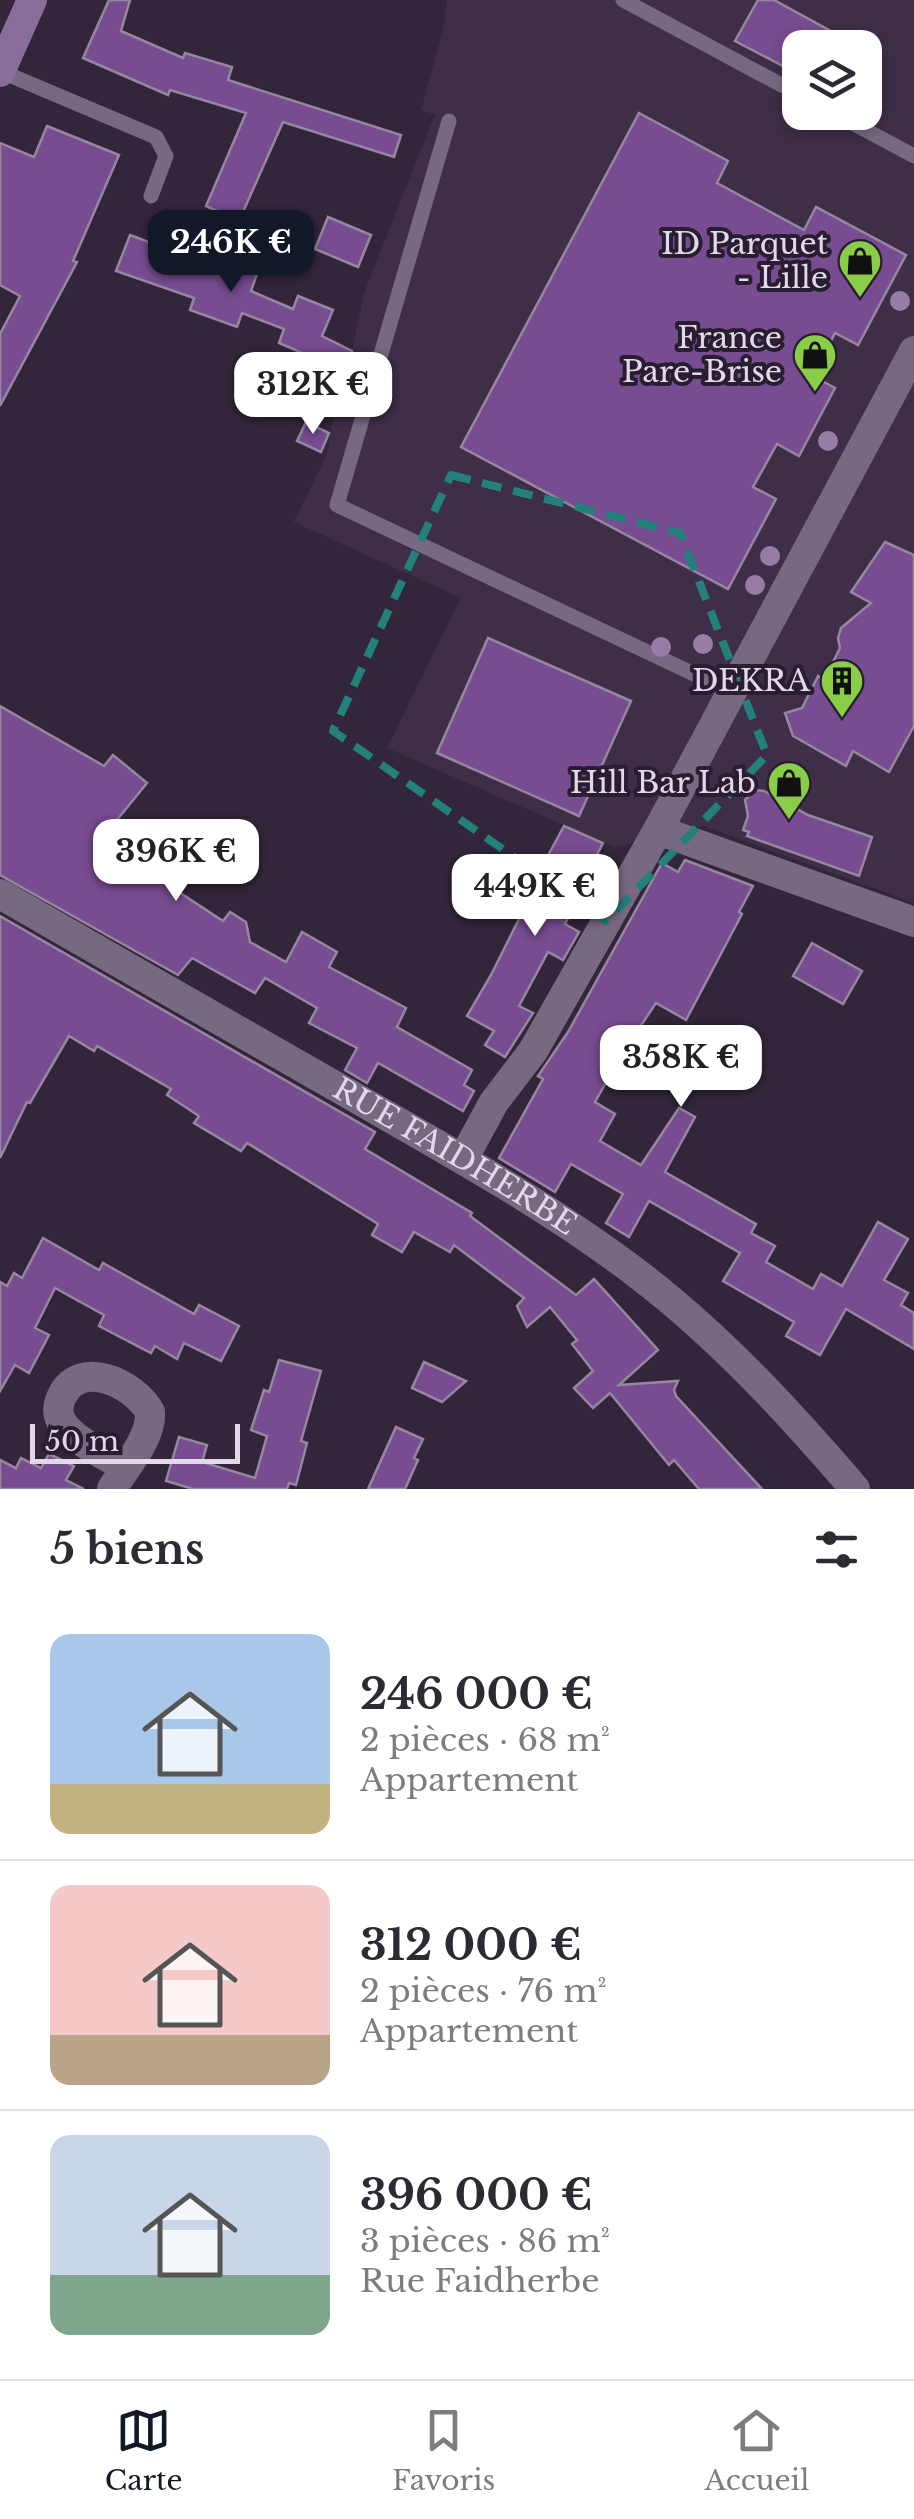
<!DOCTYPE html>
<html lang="fr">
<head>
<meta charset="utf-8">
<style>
	body { margin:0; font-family:"Libre Baskerville",serif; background:#f2f2f3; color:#2b2b33; height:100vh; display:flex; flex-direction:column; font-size:38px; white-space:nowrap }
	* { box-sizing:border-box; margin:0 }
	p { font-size:32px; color:#7c7c81 }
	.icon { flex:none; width:55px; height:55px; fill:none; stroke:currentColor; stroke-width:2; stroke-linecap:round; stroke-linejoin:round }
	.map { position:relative; height:1489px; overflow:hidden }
	.details { display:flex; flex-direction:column; background:#fff; flex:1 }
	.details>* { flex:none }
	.fabs { position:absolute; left:782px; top:30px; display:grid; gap:20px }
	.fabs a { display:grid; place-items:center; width:100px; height:100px; border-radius:20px; background:#fff; box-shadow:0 5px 15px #0003; font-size:50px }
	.scale { position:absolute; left:30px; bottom:25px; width:210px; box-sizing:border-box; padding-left:10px; border:5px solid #e1d9e7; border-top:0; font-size:28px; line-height:35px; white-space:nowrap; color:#e1d9e7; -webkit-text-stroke:8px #291d31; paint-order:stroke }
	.price { position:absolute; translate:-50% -85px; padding:0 22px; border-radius:20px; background:#fff; color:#222; font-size:32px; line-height:65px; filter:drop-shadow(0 2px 5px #0008) }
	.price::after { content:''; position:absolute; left:50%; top:60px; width:30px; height:22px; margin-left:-15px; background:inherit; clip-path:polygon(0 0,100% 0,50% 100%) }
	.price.active { background:#111827; color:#fff }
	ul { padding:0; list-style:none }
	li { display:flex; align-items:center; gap:30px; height:250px; padding:0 50px }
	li+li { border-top:2px solid #e1e1e2 }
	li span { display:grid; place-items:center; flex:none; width:280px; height:200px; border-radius:20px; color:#555 }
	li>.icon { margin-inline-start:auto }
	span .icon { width:120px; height:120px; fill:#fffc; stroke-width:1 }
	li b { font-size:42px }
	h2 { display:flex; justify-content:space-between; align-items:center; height:120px; padding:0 50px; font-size:42px }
	.menu { display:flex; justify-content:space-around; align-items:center; height:140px; border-top:2px solid #e1e1e2; background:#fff; font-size:28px; color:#7c7c81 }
	.menu a { display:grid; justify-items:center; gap:5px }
	.menu .active { color:#111827 }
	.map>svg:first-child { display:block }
	.built { fill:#3e2e48; fill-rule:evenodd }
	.building { fill:#774c90; stroke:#9687a0; stroke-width:2.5 }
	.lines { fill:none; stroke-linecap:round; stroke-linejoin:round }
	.lane { stroke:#786982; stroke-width:15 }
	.street { stroke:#786982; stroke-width:30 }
	.secondary { stroke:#886e98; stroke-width:30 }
	.tree { fill:#977da6 }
	.marked { fill:none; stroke:#24807a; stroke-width:8; stroke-dasharray:20 12; stroke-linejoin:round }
	.labels { text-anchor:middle; stroke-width:8; stroke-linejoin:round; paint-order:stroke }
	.poi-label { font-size:30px; fill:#e1d9e7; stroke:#291d31; text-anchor:end }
	.street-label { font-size:30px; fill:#e1d9e7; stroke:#291d31 }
</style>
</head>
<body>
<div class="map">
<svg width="914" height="1489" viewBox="0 0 914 1489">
	<rect width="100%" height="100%" fill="#33263b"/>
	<path class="built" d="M447 0H914V903L704 826 614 847 387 748 461 598 294 522 327 454 342 370 352 351 364 293 435 115 421 110 446 18 444 16ZM800 48H865V112H800Z"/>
	<g class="building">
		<path d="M109 0H130L121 31 183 58 185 53 232 67 228 80 401 135 394 157 283 122 239 221 206 206 246 113 170 90 168 95 83 58Z"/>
		<path d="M758 0H774L862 48H800V75L735 41Z"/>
		<path d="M639 113 728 161 717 183 804 230 816 207 906 255 858 345 835 333 813 376 835 388 799 456 777 444 753 487 776 499 728 589 461 447Z"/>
		<path d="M47 126 119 155 73 261 77 262 0 406V334L20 296 0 285V143L34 157Z"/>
		<path d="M328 217 371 235 358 267 315 249Z"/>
		<path d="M130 235 159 246 163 237 257 274 251 291 293 309 298 296 333 310 322 336 352 351 342 370 279 343 284 329 242 313 237 327 190 310 194 298 116 271Z"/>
		<path d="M306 422 329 433 321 452 297 441Z"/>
		<path d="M885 542 914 555V726L889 772 853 751 846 766 793 736 785 713 802 708 818 676 824 680 840 648 838 638 841 628 871 603 851 592Z"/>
		<path d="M488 638 631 701 579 816 437 753Z"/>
		<path d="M0 706 104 766 113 755 147 783 103 837 153 875 223 921 230 912 246 922 250 942 286 962 302 932 337 952 329 967 406 1008 397 1027 472 1070 464 1085 474 1091 463 1111 378 1063 367 1083 345 1070 357 1048 309 1023 317 1008 265 978 255 993 192 958 178 975 0 875Z"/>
		<path d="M754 790 764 791 808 815 872 837 859 876 747 836 749 832 743 830 748 816 745 800Z"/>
		<path d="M564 826 603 843 566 914 569 916 565 924 579 932 563 960 548 952 519 1006 533 1013 505 1057 485 1045 494 1031 467 1016 491 975 520 917 530 894 528 892Z"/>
		<path d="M685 860 753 886 739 912 742 914 686 1020 656 1003 624 1051 595 1102 615 1114 600 1141 641 1165 679 1108 695 1117 665 1172 756 1224 751 1233 775 1246 766 1262 813 1289 821 1274 842 1286 878 1222 908 1239 884 1280 908 1293 901 1305 914 1313V1349L846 1309 820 1355 786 1336 794 1322 723 1281 740 1253 649 1201 629 1237 606 1223 623 1194 571 1164 555 1192 499 1158 543 1079 538 1076 568 1032 662 863 678 872Z"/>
		<path d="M0 916 375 1132 365 1149 472 1213 470 1216 576 1295 594 1279 658 1350 619 1385 678 1381 674 1390 676 1396 762 1489H699L674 1460 669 1465 610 1393 593 1408 574 1388 593 1371 572 1344 577 1340 550 1307 527 1327 517 1306 524 1298 454 1245 450 1252 414 1232 402 1252 372 1235 378 1224 247 1143 241 1151 194 1123 199 1116 167 1095 171 1089 97 1046 94 1051 69 1036 30 1103 27 1102 0 1158Z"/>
		<path d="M812 943 862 971 843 1004 793 976Z"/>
		<path d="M43 1238 99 1270 103 1263 194 1314 199 1305 239 1326 221 1361 184 1343 177 1359 155 1346 151 1353 99 1326 104 1315 55 1288 35 1328 49 1335 29 1373 15 1365 0 1391V1282L7 1286 14 1273 22 1278Z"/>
		<path d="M279 1360 321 1371 301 1441 307 1443 296 1485 289 1483 287 1489H193L166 1481 179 1437 207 1445 202 1462 255 1478 267 1436 251 1430 264 1390 269 1392Z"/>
		<path d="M424 1362 466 1381 442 1402 412 1388Z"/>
		<path d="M396 1427 423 1439 414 1458 418 1460 405 1489H368Z"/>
		<path d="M49 1454 74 1466 66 1480 84 1489H0V1460L16 1468 21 1458 41 1468Z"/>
	</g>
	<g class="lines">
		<g class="lane">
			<path d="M623 0 800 95"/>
			<path d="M0 71 156 137 166 156 151 196"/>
			<path d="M832 112 914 156"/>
			<path d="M449 121 337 505 734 693"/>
		</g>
		<g class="street">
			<path d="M658 830 914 351"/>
			<path id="s1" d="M0 894C116 961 233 1028 349 1094 448 1151 549 1206 639 1275 719 1336 790 1413 855 1489"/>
			<path d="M463 1159 494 1102 533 1051 658 830 914 922"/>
			<path d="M112 1489C125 1467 152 1438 150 1412 134 1383 78 1357 61 1398 58 1405 57 1413 61 1421 73 1441 106 1455 125 1467"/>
		</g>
		<path class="secondary" d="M0 72 32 0"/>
	</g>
	<g class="tree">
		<circle cx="900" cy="301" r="10"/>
		<circle cx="828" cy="441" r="10"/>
		<circle cx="770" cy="556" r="10"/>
		<circle cx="755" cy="585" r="10"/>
		<circle cx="703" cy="644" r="10"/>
		<circle cx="661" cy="647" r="10"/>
	</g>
	<path class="marked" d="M451 475 680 533 767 755 606 921 333 731Z"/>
	<defs>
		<g id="shop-pin" transform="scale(2.25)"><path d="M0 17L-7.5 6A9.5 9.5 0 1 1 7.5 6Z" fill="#8ace47" stroke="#291d31"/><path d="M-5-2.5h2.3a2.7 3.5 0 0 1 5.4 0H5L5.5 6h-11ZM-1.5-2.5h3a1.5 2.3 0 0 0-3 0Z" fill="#111"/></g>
		<g id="building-pin" transform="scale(2.25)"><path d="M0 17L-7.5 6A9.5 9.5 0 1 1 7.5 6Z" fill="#8ace47" stroke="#291d31"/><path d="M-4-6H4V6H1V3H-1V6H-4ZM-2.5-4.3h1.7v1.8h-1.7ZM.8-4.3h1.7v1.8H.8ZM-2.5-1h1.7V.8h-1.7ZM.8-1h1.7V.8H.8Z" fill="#111"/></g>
	</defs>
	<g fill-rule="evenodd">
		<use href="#shop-pin" x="860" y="261"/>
		<use href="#shop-pin" x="815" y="355"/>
		<use href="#building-pin" x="842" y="681"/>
		<use href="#shop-pin" x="789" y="783"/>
	</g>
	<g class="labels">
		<g class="poi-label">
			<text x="828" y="254">ID Parquet<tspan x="828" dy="34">- Lille</tspan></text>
			<text x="782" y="348">France<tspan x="782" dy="34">Pare-Brise</tspan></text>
			<text x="810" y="691">DEKRA</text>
			<text x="756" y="793">Hill Bar Lab</text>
		</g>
		<g class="street-label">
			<text dy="10" stroke="none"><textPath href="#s1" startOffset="525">RUE FAIDHERBE</textPath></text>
		</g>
	</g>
</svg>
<div class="fabs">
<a><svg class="icon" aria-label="layers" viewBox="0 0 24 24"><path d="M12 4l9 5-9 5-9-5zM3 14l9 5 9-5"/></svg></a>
</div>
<div class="scale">50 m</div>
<b class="price active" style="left:231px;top:295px">246K €</b>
<b class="price" style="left:313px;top:437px">312K €</b>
<b class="price" style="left:176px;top:904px">396K €</b>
<b class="price" style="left:535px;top:939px">449K €</b>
<b class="price" style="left:681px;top:1110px">358K €</b>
</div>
<section class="details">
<h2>5 biens<svg class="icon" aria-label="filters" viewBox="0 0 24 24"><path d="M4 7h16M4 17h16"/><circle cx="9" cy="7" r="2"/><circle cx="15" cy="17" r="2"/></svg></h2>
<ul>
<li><span style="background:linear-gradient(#a9c7e8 75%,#c2b280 0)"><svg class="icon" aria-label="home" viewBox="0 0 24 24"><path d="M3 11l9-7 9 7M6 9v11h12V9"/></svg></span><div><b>246 000 €</b><p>2 pièces · 68 m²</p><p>Appartement</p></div></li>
<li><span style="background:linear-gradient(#f6c9c9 75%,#b9a48a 0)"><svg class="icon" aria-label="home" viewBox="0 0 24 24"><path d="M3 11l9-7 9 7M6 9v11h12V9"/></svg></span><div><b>312 000 €</b><p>2 pièces · 76 m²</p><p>Appartement</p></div></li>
<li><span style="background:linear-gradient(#c9d6e8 70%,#7fa58c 0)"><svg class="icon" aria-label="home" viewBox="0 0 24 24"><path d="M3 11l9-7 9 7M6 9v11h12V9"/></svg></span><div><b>396 000 €</b><p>3 pièces · 86 m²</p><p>Rue Faidherbe</p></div></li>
</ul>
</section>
<nav class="menu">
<a class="active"><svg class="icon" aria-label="map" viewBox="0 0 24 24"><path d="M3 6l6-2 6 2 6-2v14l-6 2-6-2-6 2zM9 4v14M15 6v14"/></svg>Carte</a>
<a><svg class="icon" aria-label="saved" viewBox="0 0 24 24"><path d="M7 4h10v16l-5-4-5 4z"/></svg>Favoris</a>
<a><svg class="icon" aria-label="home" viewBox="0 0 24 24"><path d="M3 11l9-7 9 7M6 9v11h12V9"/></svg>Accueil</a>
</nav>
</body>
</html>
